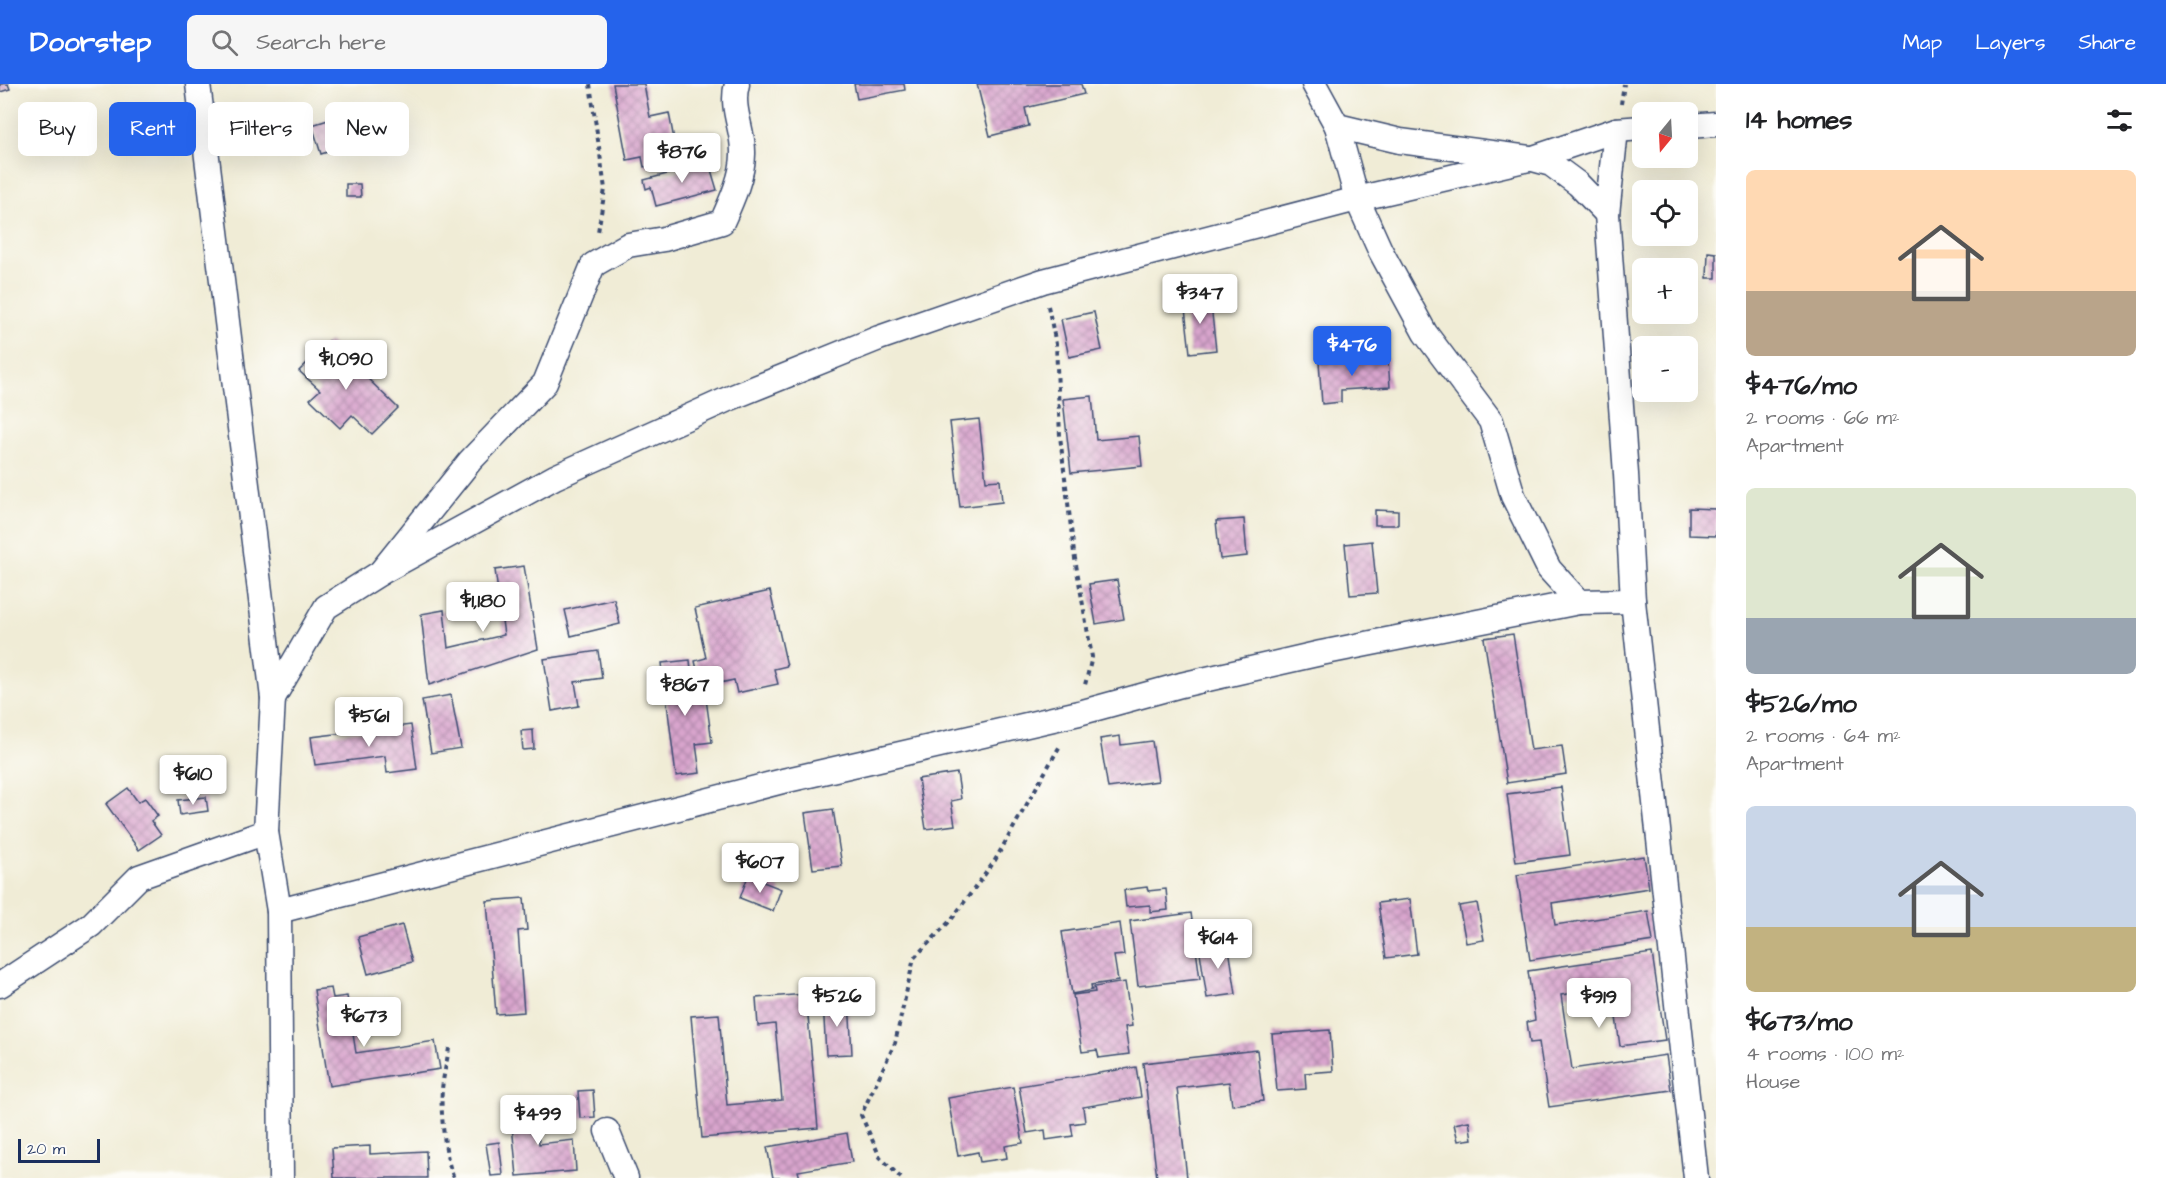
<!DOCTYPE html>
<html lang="en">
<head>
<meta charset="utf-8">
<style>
	body { margin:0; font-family:"Architects Daughter",sans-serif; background:#f6f6f6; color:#202124; height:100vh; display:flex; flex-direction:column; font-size:22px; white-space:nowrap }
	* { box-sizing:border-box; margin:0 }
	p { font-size:20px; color:#757577 }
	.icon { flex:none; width:33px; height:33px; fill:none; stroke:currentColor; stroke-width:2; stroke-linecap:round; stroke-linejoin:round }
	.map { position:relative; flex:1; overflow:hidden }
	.side { display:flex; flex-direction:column; background:#fff; width:450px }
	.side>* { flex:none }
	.top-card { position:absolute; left:18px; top:18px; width:570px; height:54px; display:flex; gap:12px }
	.needle { width:39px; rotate:198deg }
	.controls { position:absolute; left:1632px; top:18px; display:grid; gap:12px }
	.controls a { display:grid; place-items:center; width:66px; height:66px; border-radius:9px; background:#fff; box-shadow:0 6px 24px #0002; font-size:30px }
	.scale { position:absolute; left:18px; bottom:15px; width:82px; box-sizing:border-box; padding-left:6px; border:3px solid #1b2f5e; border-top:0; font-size:16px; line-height:21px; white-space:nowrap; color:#1b2f5e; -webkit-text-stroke:4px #fdfcf7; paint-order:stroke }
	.price { position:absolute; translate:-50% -51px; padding:0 14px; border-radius:6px; background:#fff; color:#222; font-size:20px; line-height:39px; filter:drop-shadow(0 2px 3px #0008) }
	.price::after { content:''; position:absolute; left:50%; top:36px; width:18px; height:14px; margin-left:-9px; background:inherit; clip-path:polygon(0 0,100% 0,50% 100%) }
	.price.selected { background:#2563eb; color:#fff }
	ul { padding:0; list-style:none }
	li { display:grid; align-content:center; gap:12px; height:318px; padding:0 30px }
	li span { display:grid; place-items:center; height:186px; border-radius:9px; color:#555 }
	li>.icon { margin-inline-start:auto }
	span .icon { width:108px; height:108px; fill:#fffc; stroke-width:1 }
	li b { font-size:26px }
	h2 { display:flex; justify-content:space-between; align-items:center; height:72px; padding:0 30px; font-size:26px }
	.pill { padding:0 21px; border-radius:9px; background:#fff; box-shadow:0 6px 24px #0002; font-size:21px; line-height:54px }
	.pill.selected { background:#2563eb; color:#fff }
	header { display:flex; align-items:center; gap:36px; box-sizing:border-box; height:84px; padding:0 30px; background:#2563eb; color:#fff }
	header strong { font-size:28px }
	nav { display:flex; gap:33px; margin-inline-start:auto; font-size:21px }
	.search { width:420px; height:54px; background:#f6f6f6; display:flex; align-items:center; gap:15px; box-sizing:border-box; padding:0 21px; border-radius:9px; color:#757577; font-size:22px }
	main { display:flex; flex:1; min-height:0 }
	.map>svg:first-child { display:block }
	.building { fill:url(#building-cross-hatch) }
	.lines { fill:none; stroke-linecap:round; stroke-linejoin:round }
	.minor-casing { stroke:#3b4b70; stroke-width:27 }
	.path { stroke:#3b4b70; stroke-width:4; stroke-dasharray:4.5 4.5; stroke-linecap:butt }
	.minor { stroke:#fff; stroke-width:24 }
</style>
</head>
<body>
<header>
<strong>Doorstep</strong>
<div class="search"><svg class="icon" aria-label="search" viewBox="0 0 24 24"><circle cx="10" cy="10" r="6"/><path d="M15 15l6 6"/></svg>Search here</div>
<nav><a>Map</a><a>Layers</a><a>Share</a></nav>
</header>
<main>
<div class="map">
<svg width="1716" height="1094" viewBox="0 0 1716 1094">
	<defs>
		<pattern id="building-cross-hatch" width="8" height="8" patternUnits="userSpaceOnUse" patternTransform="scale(1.5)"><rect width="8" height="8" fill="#d9a5cd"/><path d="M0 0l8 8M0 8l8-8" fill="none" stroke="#af87aa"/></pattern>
	</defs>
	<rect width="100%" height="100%" fill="#fdfcf7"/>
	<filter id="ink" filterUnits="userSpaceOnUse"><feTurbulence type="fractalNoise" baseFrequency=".0167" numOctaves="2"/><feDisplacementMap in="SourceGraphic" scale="12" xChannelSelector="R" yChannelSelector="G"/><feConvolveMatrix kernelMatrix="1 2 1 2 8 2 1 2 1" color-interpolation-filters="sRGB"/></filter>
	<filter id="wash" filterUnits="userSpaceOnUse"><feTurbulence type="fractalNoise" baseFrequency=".008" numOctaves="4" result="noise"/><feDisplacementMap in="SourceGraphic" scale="24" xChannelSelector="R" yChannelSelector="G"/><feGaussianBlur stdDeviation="1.35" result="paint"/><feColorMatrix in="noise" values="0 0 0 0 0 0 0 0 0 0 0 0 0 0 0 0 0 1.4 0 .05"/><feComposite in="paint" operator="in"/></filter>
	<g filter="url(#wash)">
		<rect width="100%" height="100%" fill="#f0ecd6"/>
		<g id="blocks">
			<g class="building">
				<path d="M0 0H8L10 5 0 8Z"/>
				<path d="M613 0H644L650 33 669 29 678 77 644 83 642 73 627 76Z"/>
				<path d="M854 0H904L905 6 857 15Z"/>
				<path d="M977 0H1081L1084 10 1025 24 1029 42 990 52Z"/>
				<path d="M357 27 366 56 321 70 312 41Z"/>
				<path d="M709 79 717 106 656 122 651 103 646 105 644 96Z"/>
				<path d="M346 100H360L361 113H346Z"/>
				<path d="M1708 168 1716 169V194H1707Z"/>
				<path d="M1210 212 1216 266 1190 269 1184 216Z"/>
				<path d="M1094 228 1102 266 1069 273 1061 235Z"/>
				<path d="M329 257 398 324 372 350 352 331 340 344 310 315 320 306 299 287Z"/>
				<path d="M1388 274 1390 303 1341 306V318L1322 320 1319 278Z"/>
				<path d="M1092 312 1096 356 1139 352 1142 382 1071 389 1063 315Z"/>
				<path d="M979 335 986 397 1000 396 1002 418 960 423 950 338Z"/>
				<path d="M1689 424 1716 425V452L1689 451Z"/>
				<path d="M1375 426 1398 427V441H1375Z"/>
				<path d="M1244 435 1247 472 1220 475 1216 437Z"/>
				<path d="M1372 457 1377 509 1350 511 1345 460Z"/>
				<path d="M524 482 538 565 429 601 421 530 444 526 448 564 504 551 495 486Z"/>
				<path d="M1117 496 1124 535 1096 540 1089 500Z"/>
				<path d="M770 507 787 582 774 585 778 600 737 609 734 596 701 603 695 577 706 574 695 524Z"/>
				<path d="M614 515 620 540 571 552 565 526Z"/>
				<path d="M1513 550 1531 666 1562 662 1566 690 1507 699 1484 554Z"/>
				<path d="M598 567 602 594 575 598 579 622 552 627 544 575Z"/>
				<path d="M690 576 694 616 706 615 712 658 696 660 700 689 676 692 662 579Z"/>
				<path d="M451 611 461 664 431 669 422 616Z"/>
				<path d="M411 641 417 685 387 689 385 672 315 681 311 653Z"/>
				<path d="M533 646 534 665 523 666 521 647Z"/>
				<path d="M1120 652 1121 661 1152 657 1158 697 1108 704 1100 655Z"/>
				<path d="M957 689 961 715 951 717 955 741 926 745 918 695Z"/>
				<path d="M1561 703 1570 771 1516 778 1507 710Z"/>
				<path d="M128 704 138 718 145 714 158 732 151 737 161 751 139 766 106 720Z"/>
				<path d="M206 713 208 727 180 731 178 716Z"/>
				<path d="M833 725 842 782 813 785 805 729Z"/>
				<path d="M1644 772 1649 804 1552 819 1555 841 1648 827 1653 857 1530 876 1517 791Z"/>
				<path d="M748 792 781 805 773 827 740 814Z"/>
				<path d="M1147 803 1148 807 1166 805 1168 826 1150 828V821L1126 823 1124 806Z"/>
				<path d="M524 814 527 846 518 847 524 928 496 930 487 817Z"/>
				<path d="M1410 815 1417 870 1386 874 1378 819Z"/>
				<path d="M1477 819 1484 856 1466 859 1459 822Z"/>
				<path d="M1191 829 1200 895 1138 902 1130 837Z"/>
				<path d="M1120 839 1124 871 1114 872 1118 897 1091 901 1092 906 1072 910 1062 848Z"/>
				<path d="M402 841 412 878 368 890 358 853Z"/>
				<path d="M1228 858 1236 910 1207 914 1199 862Z"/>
				<path d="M1652 869 1665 956 1620 962 1612 904 1561 911 1572 985 1666 971 1671 1006 1549 1023 1539 958 1530 959 1527 938 1535 936 1528 887Z"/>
				<path d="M1125 898 1132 942 1125 943 1129 970 1099 974 1097 966 1082 968 1073 911 1095 908 1094 903Z"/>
				<path d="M331 904 333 914 347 912 356 969 435 957 440 985 329 1002 314 906Z"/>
				<path d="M806 910 818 1044 702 1054 691 932 719 930 727 1021 782 1016 775 940 758 942 756 914Z"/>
				<path d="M849 916 852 970 826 971 823 917Z"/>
				<path d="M1330 946 1333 987 1305 989 1306 1005 1277 1007 1272 950Z"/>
				<path d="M1257 966 1263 1017 1232 1021 1229 998 1177 1004 1187 1094H1157L1143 979Z"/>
				<path d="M1136 983 1141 1013 1083 1023 1085 1038 1071 1040 1073 1052 1046 1056 1045 1046 1027 1049 1019 1002Z"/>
				<path d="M1013 1003 1023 1059 1005 1062 1007 1074 980 1078 978 1068 958 1072 948 1014Z"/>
				<path d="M593 1006 595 1033 580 1034 578 1007Z"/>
				<path d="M535 1019 539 1060 574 1056 576 1087 517 1092 510 1021Z"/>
				<path d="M1469 1037 1472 1055 1458 1057 1454 1040Z"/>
				<path d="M847 1049 852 1078 798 1087 800 1094H773L767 1063Z"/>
				<path d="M499 1058 503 1091 491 1092 486 1060Z"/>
				<path d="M370 1062V1070L426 1067 427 1094H334L332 1064Z"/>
			</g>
		</g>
	</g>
	<g filter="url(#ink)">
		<use href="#blocks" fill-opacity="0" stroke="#3b4b70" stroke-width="1.5"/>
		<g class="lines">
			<g class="minor-casing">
				<g id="minor">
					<path d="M198 0 273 614 266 748 279 827 281 1094"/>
					<path d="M1314 0 1337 42 1400 57 1529 74 1551 80 1578 100 1607 130"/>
					<path d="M1337 42 1357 115 1380 166 1425 249 1491 337 1513 412 1549 485 1579 518"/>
					<path d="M1688 42 1716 40"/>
					<path d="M1616 46 1607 130 1626 390 1633 517 1696 1094"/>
					<path d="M380 489 555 393 728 315 879 254 1043 197 1357 115 1533 74 1616 46 1642 44"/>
					<path d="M273 614 326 523 380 489 470 377 545 299 593 181 628 161 664 155 722 138C731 118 743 92 743 70 744 46 730 25 737 0"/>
					<path d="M279 827 783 697 1079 629 1181 601 1321 569 1579 518 1633 517"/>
					<path d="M0 901 91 841 139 793 266 748"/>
					<path d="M607 1047 626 1094"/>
				</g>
			</g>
			<g class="path">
				<path d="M590 0 605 105 598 148"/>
				<path d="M1621 20 1624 0"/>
				<path d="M1048 222 1056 260 1060 352 1074 469 1092 573 1085 601"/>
				<path d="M449 964C447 978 443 992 442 1006 440 1026 445 1076 454 1094"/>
				<path d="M901 1094 880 1073 861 1031 895 959 914 874 951 836 994 778 1061 660"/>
			</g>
			<use href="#minor" class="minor"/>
		</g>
	</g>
</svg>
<div class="controls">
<a><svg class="needle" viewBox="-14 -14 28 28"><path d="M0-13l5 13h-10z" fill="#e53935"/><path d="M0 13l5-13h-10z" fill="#757577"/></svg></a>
<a><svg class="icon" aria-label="locate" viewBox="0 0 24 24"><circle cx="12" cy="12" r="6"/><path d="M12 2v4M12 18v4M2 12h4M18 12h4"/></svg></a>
<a>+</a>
<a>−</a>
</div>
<div class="scale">20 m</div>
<b class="price" style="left:682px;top:100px">$876</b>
<b class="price" style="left:1200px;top:241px">$347</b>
<b class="price selected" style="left:1352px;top:293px">$476</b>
<b class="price" style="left:346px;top:307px">$1,090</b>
<b class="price" style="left:483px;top:549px">$1,180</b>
<b class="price" style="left:685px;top:633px">$867</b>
<b class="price" style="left:369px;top:664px">$561</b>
<b class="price" style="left:193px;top:722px">$610</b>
<b class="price" style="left:760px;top:810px">$607</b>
<b class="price" style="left:1218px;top:886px">$614</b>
<b class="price" style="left:837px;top:944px">$526</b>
<b class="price" style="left:1599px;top:945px">$919</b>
<b class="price" style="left:364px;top:964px">$673</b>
<b class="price" style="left:538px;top:1062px">$499</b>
<div class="top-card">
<a class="pill">Buy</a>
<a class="pill selected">Rent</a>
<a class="pill">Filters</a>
<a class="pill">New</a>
</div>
</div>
<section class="side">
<h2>14 homes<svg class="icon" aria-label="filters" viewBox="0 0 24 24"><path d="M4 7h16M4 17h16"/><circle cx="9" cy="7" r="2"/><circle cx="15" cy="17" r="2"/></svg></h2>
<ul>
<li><span style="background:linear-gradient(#ffd9b3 65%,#b9a48a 0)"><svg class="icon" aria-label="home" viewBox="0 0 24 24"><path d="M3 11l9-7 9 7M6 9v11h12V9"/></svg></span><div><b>$476/mo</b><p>2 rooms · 66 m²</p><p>Apartment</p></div></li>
<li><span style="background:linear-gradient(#dfe7d0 70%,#9aa5b1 0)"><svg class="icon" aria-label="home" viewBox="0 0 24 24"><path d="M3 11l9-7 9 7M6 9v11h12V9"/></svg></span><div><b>$526/mo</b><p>2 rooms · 64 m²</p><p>Apartment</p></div></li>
<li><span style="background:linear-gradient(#c9d6e8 65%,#c2b280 0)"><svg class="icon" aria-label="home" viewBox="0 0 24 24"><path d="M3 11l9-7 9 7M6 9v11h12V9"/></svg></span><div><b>$673/mo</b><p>4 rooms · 100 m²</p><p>House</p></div></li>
</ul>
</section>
</main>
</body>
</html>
